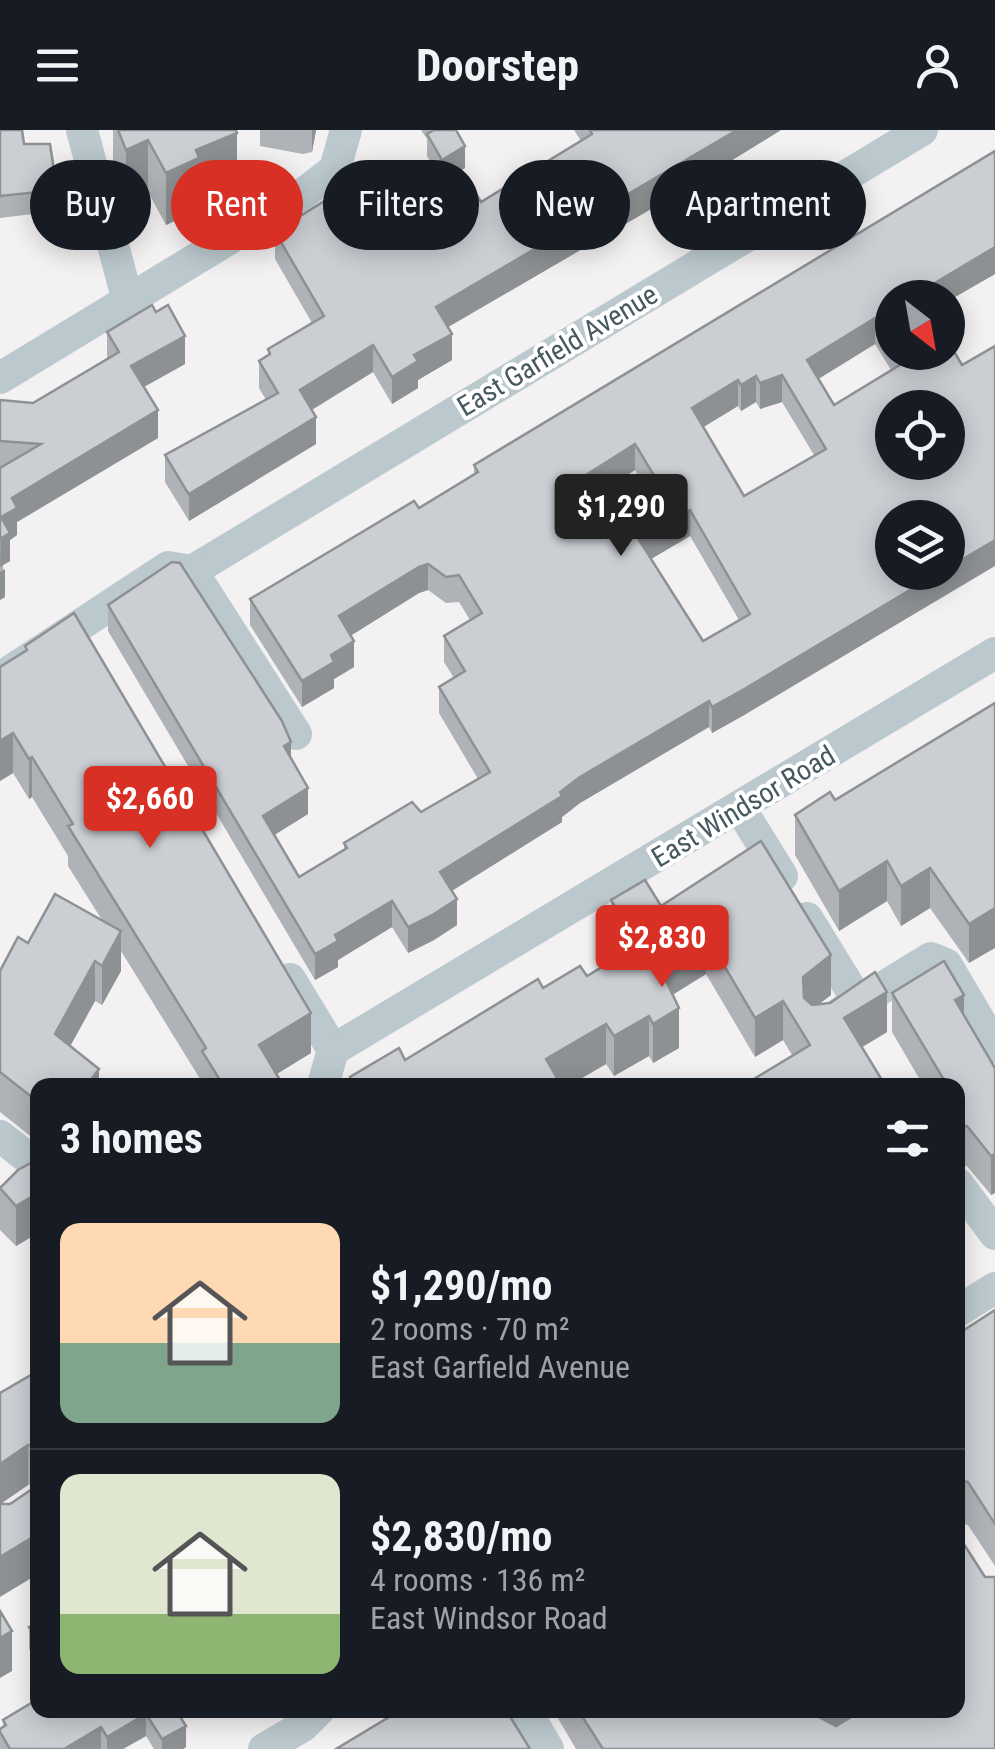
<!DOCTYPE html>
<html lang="en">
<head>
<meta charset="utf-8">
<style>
	body { margin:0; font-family:"Roboto Condensed",sans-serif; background:#20242c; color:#f1f3f6; height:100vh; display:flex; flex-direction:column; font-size:38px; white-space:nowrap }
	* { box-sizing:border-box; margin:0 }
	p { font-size:32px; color:#9ea1a6 }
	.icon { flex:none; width:55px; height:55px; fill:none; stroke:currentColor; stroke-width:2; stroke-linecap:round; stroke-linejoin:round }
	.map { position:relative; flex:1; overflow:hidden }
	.details { position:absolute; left:30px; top:948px; width:935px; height:640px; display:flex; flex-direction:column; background:#171b24; border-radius:20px; box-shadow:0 5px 25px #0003 }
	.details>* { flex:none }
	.hud { position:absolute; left:30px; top:30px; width:935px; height:90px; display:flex; gap:20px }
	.needle { width:65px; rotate:149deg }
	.tools { position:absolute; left:875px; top:150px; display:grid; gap:20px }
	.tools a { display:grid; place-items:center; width:90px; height:90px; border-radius:50%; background:#171b24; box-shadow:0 5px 25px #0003; font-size:50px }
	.price { position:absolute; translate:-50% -85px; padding:0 22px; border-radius:10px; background:#d93025; color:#fff; font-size:32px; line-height:65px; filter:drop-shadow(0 2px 5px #0008) }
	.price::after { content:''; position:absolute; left:50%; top:60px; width:30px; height:22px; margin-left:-15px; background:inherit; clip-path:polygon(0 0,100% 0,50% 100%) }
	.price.active { background:#222; color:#fff }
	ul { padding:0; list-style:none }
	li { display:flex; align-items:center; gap:30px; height:250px; padding:0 30px }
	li+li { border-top:2px solid #363941 }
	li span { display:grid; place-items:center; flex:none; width:280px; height:200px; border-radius:20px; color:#555 }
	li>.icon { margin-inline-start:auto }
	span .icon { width:120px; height:120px; fill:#fffc; stroke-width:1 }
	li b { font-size:42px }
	h2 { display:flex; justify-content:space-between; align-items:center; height:120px; padding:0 30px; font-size:42px }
	.pill { padding:0 35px; border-radius:45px; background:#171b24; box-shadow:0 5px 25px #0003; font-size:35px; line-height:90px }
	.pill.active { background:#d93025; color:#fff }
	header { display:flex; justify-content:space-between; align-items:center; height:130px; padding:0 30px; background:#171b24; font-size:45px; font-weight:700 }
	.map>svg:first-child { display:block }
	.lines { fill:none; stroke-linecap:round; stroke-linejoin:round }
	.minor { stroke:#bbc9ce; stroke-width:32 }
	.wall { fill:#afb2b6; fill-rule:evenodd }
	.shaded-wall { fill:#8e9194 }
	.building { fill:#cbcfd4; stroke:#8e9194; stroke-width:2.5; fill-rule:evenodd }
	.labels { text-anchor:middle; stroke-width:8; stroke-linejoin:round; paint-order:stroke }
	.street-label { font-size:28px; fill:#475960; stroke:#fff }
</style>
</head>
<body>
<header><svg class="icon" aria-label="menu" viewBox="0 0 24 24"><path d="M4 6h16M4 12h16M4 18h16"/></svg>Doorstep<svg class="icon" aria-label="person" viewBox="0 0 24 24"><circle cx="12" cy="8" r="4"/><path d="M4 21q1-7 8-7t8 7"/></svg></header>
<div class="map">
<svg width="995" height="1619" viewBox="0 0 995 1619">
	<rect width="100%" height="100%" fill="#f3f1f1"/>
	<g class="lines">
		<g class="minor">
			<path d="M82 0 128 171"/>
			<path d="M0 248 303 64 335 39 346 0"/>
			<path d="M192 441 922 0"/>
			<path d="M0 548 168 437 192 441 296 604"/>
			<path d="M740 678 782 746"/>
			<path d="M807 788 858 871 834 887"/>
			<path d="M290 849 333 920 995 523"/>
			<path d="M879 860 931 828 946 834 995 917"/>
			<path d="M323 955 333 920"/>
			<path d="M0 1006 38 1036"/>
			<path d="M958 1054 995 1104"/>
			<path d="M958 1181 995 1158"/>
			<path d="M525 1580 548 1619"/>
			<path d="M264 1619 303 1596 319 1580"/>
		</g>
	</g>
	<g class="wall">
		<path d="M0 0 24 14 57 60V81L0 88Z"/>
		<path d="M113 0H236L237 55 199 71V80L166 95 148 62 126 72 113 38Z"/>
		<path d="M260 0H316L312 22 303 24 260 16Z"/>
		<path d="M421 0H456L465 38 442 52 427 26V9Z"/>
		<path d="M574 0H781L682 61 448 197 452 230 418 250V258L392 274 373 242 312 280 316 314 189 391 165 352V325L266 270 259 258V231L268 225V219L312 193 275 129V102L380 99 481 72 581 11Z"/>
		<path d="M995 21V144L948 171V168H892V222H948L746 584 712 603 709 597 580 673 562 687V692L452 761 457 795 434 810 408 823 392 797 338 830V837L315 850 108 501V475L291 629 308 684 274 705 299 747 344 720V713L421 682 478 649 439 583V557L454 548 444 532V506L470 490 459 472 446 473 428 460 419 463 350 506 354 537 334 549V558L302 577 250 495V469L419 378 474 345V335ZM875 214 891 240 834 275 818 249ZM756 272 760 279 782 272 814 325 744 366 703 297 738 276 741 281ZM635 340 652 369 596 402 580 375ZM690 406 739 490 703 511 651 429Z"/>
		<path d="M107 202 185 234 144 257 158 308 17 392V405L10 410V431L3 435 5 467 0 470V270L33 273 107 229Z"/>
		<path d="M25 516 311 923 276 944 283 955H202V952L121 821V841L102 875 95 871 70 916 99 955H38V1012L0 982V841L28 813 102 790 68 736V726L32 667 29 669 13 643 0 651V537L25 522Z"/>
		<path d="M995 573 969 833 930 778 901 796 887 771 839 801 795 725V685L835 670Z"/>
		<path d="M611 770 661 776 831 865 819 874 887 902 862 917 792 925 783 910 755 927 706 844 673 864 679 918 653 933 649 926 614 946 606 934 570 955H350V947L405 930 543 858 587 846 621 826 611 810Z"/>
		<path d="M892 863 964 886 995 938V1063L991 1065 967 1036 958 1037V955H923L892 902Z"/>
		<path d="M38 1029V1103L16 1116 0 1100V1058Z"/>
		<path d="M995 1180V1436L968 1395 958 1392V1204Z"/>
		<path d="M38 1241V1354L28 1355 1 1374 0 1467V1263Z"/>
		<path d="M38 1493V1533L29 1519V1497Z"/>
		<path d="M38 1569 180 1587 186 1617 183 1619H154L146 1606 123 1619H0V1599L3 1596V1590Z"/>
		<path d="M553 1580H863L995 1619H576Z"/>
	</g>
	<g class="shaded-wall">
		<path d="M312 0H316L312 22Z"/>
		<path d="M737 0H781L682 61 436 204V177Z"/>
		<path d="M237 3V55L199 71V80L166 95V43L196 20Z"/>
		<path d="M148 10V62L126 72V20Z"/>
		<path d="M465 16V38L442 52V30Z"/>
		<path d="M995 117V144L948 171V168H935V153Z"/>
		<path d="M875 188V214L807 256V230Z"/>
		<path d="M452 204V230L418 250V258L392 274V247L414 225Z"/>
		<path d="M185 206V234L131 264V236Z"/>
		<path d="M373 215V242L300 287V260Z"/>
		<path d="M782 245V272L760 279V253Z"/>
		<path d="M756 246V272L741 281V255Z"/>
		<path d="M738 250V276L692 304V278Z"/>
		<path d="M158 280V308L17 392V405L10 410V431L0 437 1 387 12 368Z"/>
		<path d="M316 287V314L189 391V364Z"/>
		<path d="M635 314V340L569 382V356Z"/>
		<path d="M690 380V406L639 436V410Z"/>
		<path d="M995 410V436L746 584 712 603V577L940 442H948V438Z"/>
		<path d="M428 434V460L419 463 339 513V486L419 437Z"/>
		<path d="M5 439V467L0 470V442Z"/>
		<path d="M354 511V537L334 549V558L302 577V551L331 525Z"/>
		<path d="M709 571V597L580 673 562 687V692L440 768V742L580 647Z"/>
		<path d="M13 603V643L0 651V611Z"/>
		<path d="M291 612V638L284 616Z"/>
		<path d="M32 627V667L29 669V629Z"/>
		<path d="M308 658V684L263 712V686Z"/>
		<path d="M887 731V771L839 801V761Z"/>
		<path d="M930 738V778L901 796V756Z"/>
		<path d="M457 769V795L434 810 408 823V797Z"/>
		<path d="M392 771V797L338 830V837L315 850V824L335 805Z"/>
		<path d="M995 778V818L969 833V794Z"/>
		<path d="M121 801V841L102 875V836Z"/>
		<path d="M706 805V844L658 874V834Z"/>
		<path d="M831 825V865L803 886V847Z"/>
		<path d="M95 831V871L55 944V904Z"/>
		<path d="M887 862V902L844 928V888Z"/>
		<path d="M964 865V904L955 870Z"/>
		<path d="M783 871V910L755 927V888Z"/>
		<path d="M679 878V918L653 933V894Z"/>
		<path d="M311 883V923L259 955V915Z"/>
		<path d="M649 886V926L614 946V906Z"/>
		<path d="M606 894V934L570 955H546V929Z"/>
		<path d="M99 939V955H87Z"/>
		<path d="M995 1024V1063L991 1065V1026Z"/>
		<path d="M38 1063V1103L16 1116V1076Z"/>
		<path d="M28 1315V1355L0 1374V1334Z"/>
		<path d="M38 1404V1444L0 1467V1427Z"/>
		<path d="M12 1501V1541L0 1548V1508Z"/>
		<path d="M170 1580H194L170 1592Z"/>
		<path d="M234 1580H247L234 1587Z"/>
		<path d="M816 1580H863L816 1611Z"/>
		<path d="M146 1584V1606L123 1619H107V1607Z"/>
		<path d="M186 1596V1617L183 1619H162V1609Z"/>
		<path d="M101 1597V1619H64Z"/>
	</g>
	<g class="building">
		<path d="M0 0H22L24 14H50L57 60 0 66Z"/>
		<path d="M118 0H236L237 3 196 20 199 28 166 43 148 10 126 20Z"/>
		<path d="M434 0H456L465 16 442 30 427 4Z"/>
		<path d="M590 0H737L436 177 452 204 414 225 418 231 392 247 373 215 300 260 316 287 189 364 186 360 165 325 278 263 259 231 270 224 268 219 324 186 275 102 326 70 350 101 373 87 380 99 466 48 481 72 592 4Z"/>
		<path d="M995 21V117L935 153 944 168H892V216L875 188 807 230 834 275 903 233 896 222H948V211L962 235 995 216V410L948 438V388H892V442H940L746 558 712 577 709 571 580 647 560 662 562 666 440 742 457 769 434 784 408 797 392 771 335 805 338 811 315 824 108 475 172 432 180 433 282 591 291 612 284 616 308 658 263 686 299 747 347 718 344 713 412 672 421 682 490 642 439 557 465 541 444 506 482 483 459 445 446 447 428 434 419 437 339 486 354 511 331 525 334 532 302 551 250 469 414 371 419 378 478 342 474 335ZM782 245 826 319 744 366 692 278 738 250 741 255 756 246 760 253ZM892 278H948V332H892ZM635 314 664 362 596 402 569 356ZM690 380 750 484 703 511 639 410Z"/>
		<path d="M152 175 156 182 168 175 185 206 131 236 158 280 12 368 17 378 1 387 10 403 0 409V338L41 314 0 311V270L33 273 119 222 107 202Z"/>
		<path d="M74 483 311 883 259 915 283 955H223L202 921 206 918 68 696 73 694 32 627 29 629 13 603 0 611V537L27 520 25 516Z"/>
		<path d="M995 573V778L969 794 930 738 901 756 887 731 839 761 795 685 830 662 835 670Z"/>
		<path d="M761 711 831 825 803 847 804 868 812 875 830 873 875 842 887 862 844 888 885 955H744L810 915 783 871 755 888 706 805 658 834 679 878 653 894 649 886 614 906 606 894 546 929 561 955H354L350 947 399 918 405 930 538 849 543 858 580 836 587 846 638 815 611 770 645 750 661 776Z"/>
		<path d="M55 764 121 801 102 836 95 831 55 904 99 939 87 955H38V972L0 942V841L18 807 28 813Z"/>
		<path d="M944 831 964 865 955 870 995 938V1024L991 1026 967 996 958 997V955H947L892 863Z"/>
		<path d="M38 1029V1063L16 1076 0 1058 18 1040Z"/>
		<path d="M995 1180V1394L968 1352 958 1350V1204Z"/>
		<path d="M38 1241V1315H28L0 1334V1263Z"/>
		<path d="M38 1355V1404L0 1427V1374H10Z"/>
		<path d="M958 1405 985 1447H995V1619H603L578 1580H816L817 1586 836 1596 863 1580H958Z"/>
		<path d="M0 1481 12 1501 0 1508Z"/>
		<path d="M38 1493V1511L29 1497Z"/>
		<path d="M38 1569V1580H176L186 1596 162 1609 146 1584 107 1607 101 1597 64 1619H10L0 1602V1599L6 1595 3 1590Z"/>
		<path d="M385 1580H506L530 1619H336L389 1587Z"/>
	</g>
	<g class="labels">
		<g class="street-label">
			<text transform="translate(557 220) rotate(-31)" y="10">East Garfield Avenue</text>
			<text transform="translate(743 676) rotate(-31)" y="10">East Windsor Road</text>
		</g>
	</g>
</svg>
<div class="tools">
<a><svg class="needle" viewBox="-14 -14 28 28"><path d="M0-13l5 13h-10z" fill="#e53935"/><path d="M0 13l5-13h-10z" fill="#9ea1a6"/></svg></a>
<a><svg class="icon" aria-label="locate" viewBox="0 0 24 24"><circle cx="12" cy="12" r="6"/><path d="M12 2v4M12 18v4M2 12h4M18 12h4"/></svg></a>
<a><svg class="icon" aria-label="layers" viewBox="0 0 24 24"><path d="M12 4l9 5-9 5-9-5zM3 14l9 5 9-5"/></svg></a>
</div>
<b class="price active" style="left:621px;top:429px">$1,290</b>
<b class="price" style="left:150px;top:721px">$2,660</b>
<b class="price" style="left:662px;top:860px">$2,830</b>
<div class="hud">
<a class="pill">Buy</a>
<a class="pill active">Rent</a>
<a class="pill">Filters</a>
<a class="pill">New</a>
<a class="pill">Apartment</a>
</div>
<section class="details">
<h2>3 homes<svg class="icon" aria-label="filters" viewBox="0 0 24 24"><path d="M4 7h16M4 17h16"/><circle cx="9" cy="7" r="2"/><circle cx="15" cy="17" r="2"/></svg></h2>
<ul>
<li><span style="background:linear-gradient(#ffd9b3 60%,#7fa58c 0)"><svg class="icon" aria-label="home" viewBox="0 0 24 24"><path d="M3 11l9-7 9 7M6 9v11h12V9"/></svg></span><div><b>$1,290/mo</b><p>2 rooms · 70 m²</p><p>East Garfield Avenue</p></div></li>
<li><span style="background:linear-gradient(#dfe7d0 70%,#8fb573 0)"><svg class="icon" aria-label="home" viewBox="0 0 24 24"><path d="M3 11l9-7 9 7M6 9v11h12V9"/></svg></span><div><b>$2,830/mo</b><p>4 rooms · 136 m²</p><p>East Windsor Road</p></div></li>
</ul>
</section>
</div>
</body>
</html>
